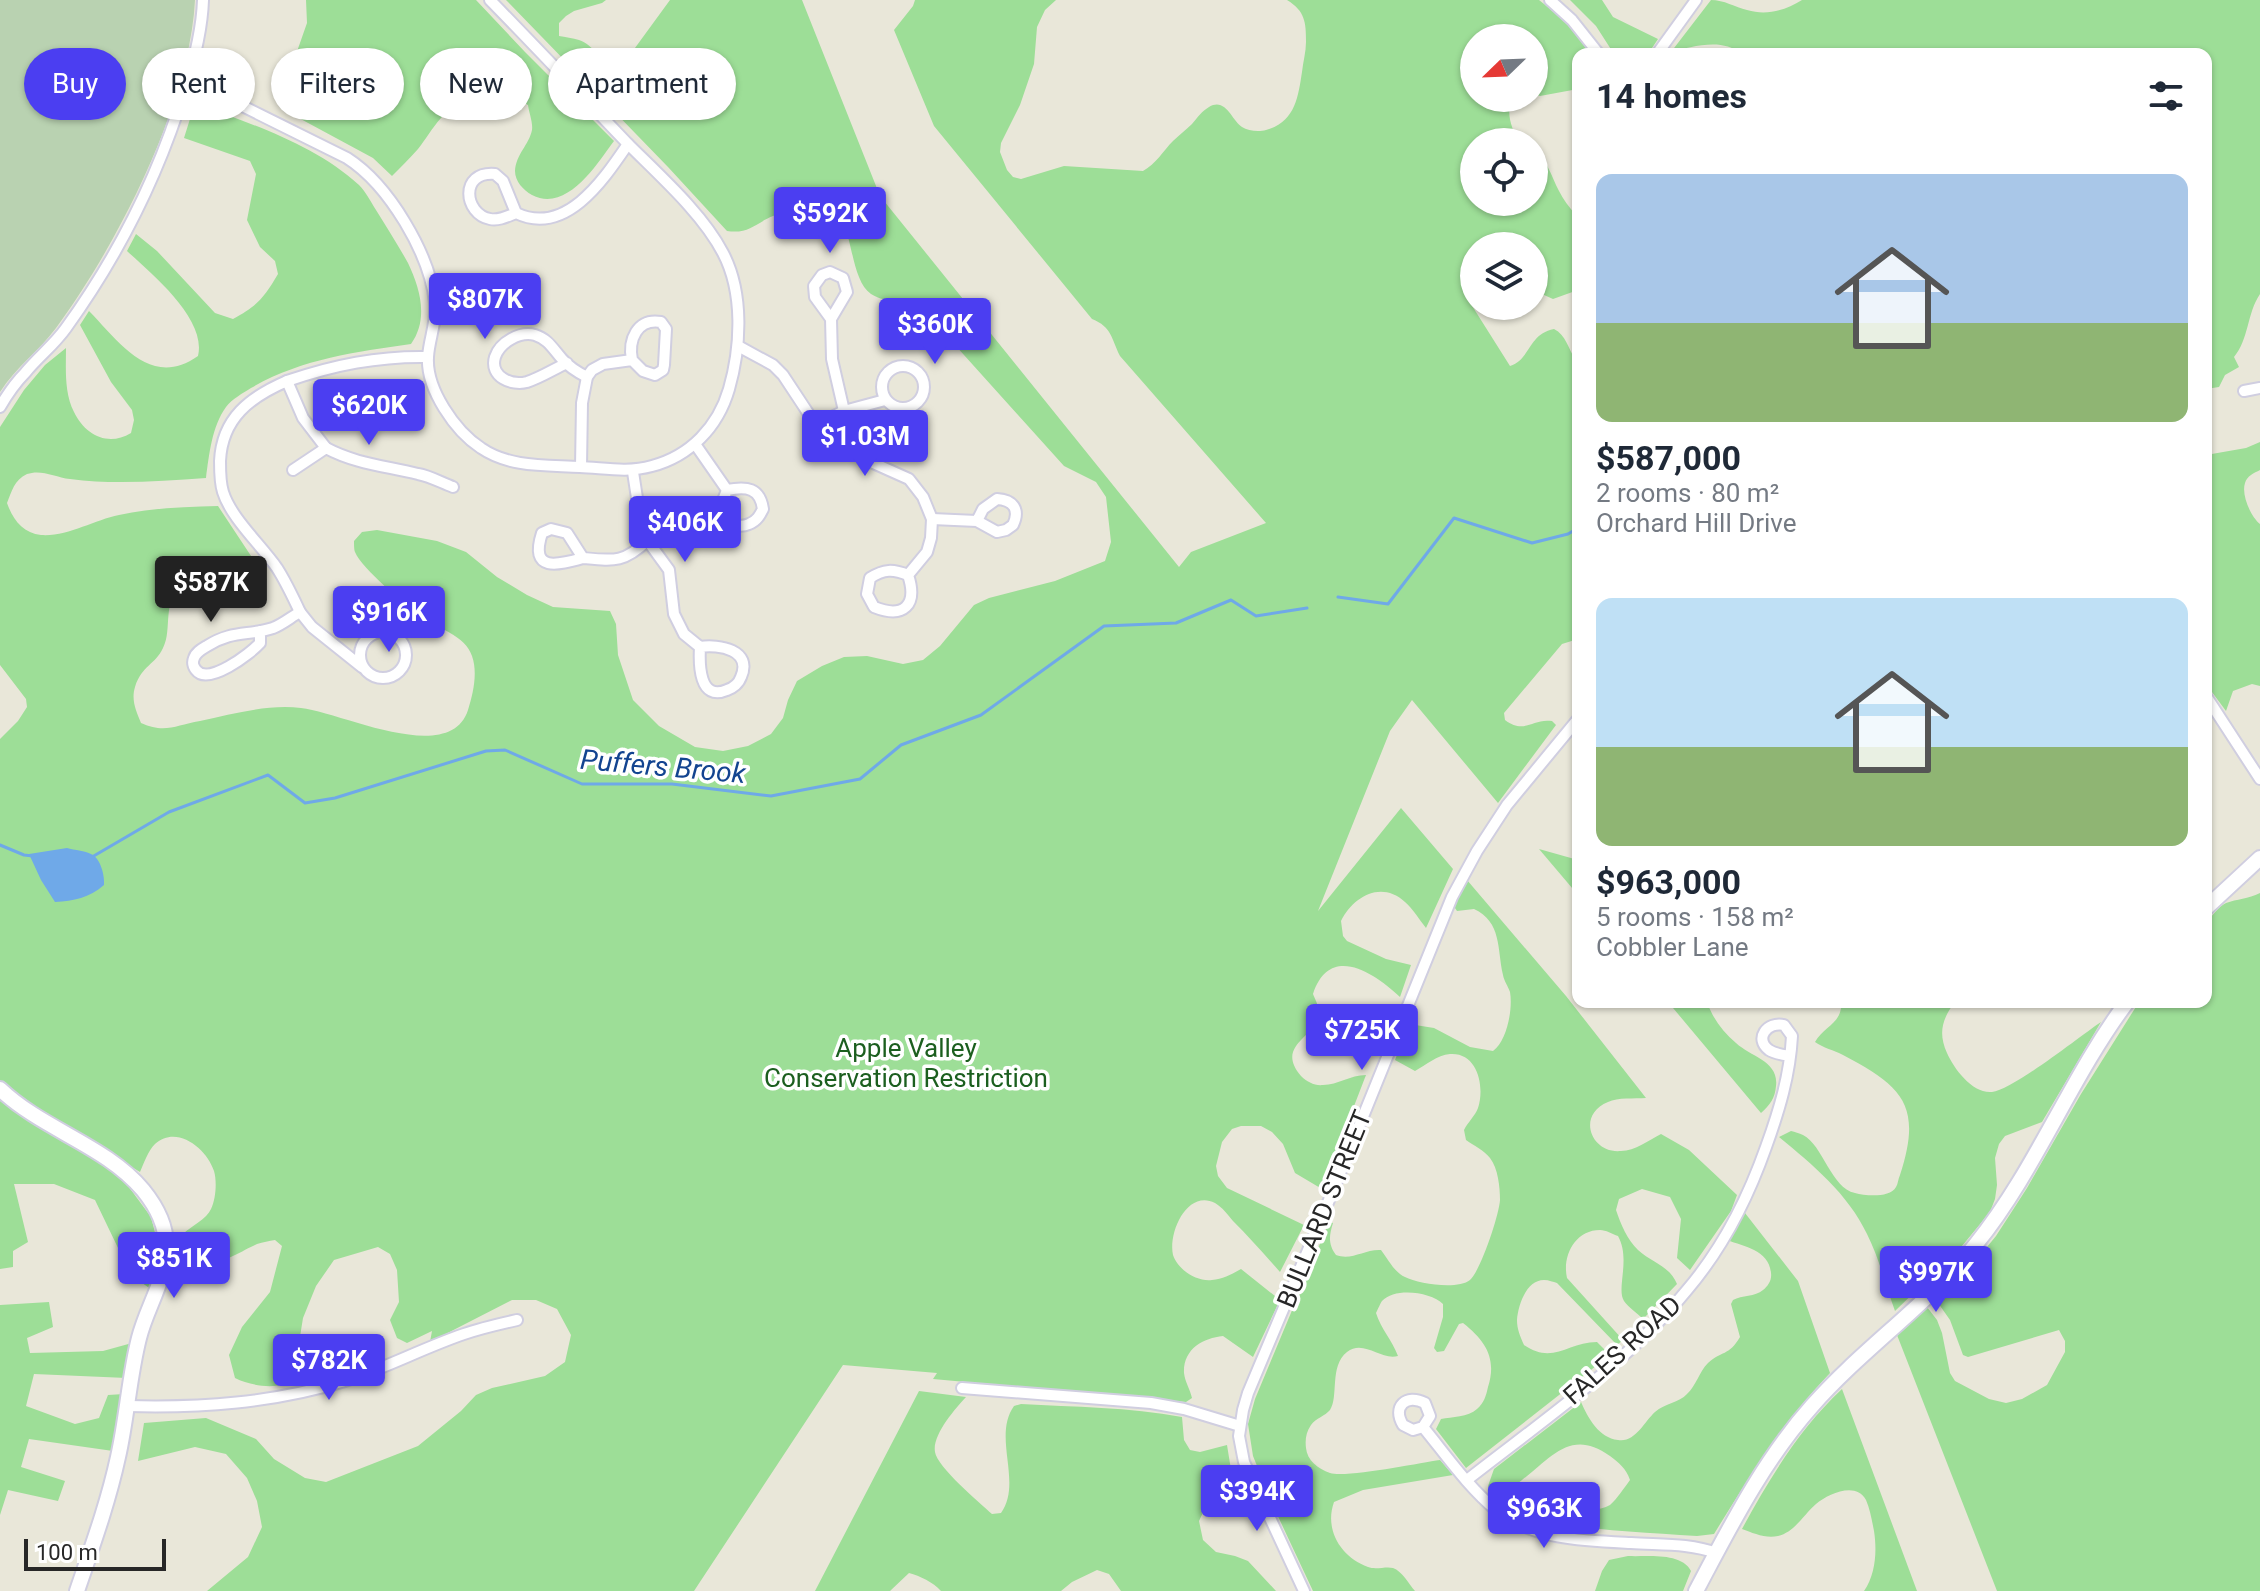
<!DOCTYPE html>
<html lang="en">
<head>
<meta charset="utf-8">
<style>
	body { margin:0; font-family:Roboto,sans-serif; background:#f6f6f7; color:#1f2937; height:100vh; display:flex; flex-direction:column; font-size:30px; white-space:nowrap }
	* { box-sizing:border-box; margin:0 }
	p { font-size:26px; color:#747a83 }
	.icon { flex:none; width:44px; height:44px; fill:none; stroke:currentColor; stroke-width:2; stroke-linecap:round; stroke-linejoin:round }
	.map { position:relative; flex:1; overflow:hidden }
	.details { position:absolute; left:1572px; top:48px; width:640px; height:960px; display:flex; flex-direction:column; background:#fff; border-radius:16px; box-shadow:0 2px 6px #0004 }
	.details>* { flex:none }
	.top-card { position:absolute; left:24px; top:48px; width:760px; height:72px; display:flex; gap:16px }
	.needle { width:52px; rotate:247deg }
	.fabs { position:absolute; left:1460px; top:24px; display:grid; gap:16px }
	.fabs a { display:grid; place-items:center; width:88px; height:88px; border-radius:50%; background:#fff; box-shadow:0 2px 6px #0004; font-size:40px }
	.scale { position:absolute; left:24px; bottom:20px; width:142px; box-sizing:border-box; padding-left:8px; border:4px solid #272727; border-top:0; font-size:22px; line-height:28px; white-space:nowrap; color:#272727; -webkit-text-stroke:6px #fff; paint-order:stroke }
	.price { position:absolute; translate:-50% -68px; padding:0 18px; border-radius:8px; background:#4b3ef1; color:#fff; font-size:26px; line-height:52px; filter:drop-shadow(0 2px 4px #0008) }
	.price::after { content:''; position:absolute; left:50%; top:48px; width:24px; height:18px; margin-left:-12px; background:inherit; clip-path:polygon(0 0,100% 0,50% 100%) }
	.price.current { background:#222; color:#fff }
	ul { padding:0; list-style:none }
	li { display:grid; align-content:center; gap:16px; height:424px; padding:0 24px }
	li span { display:grid; place-items:center; height:248px; border-radius:16px; color:#555 }
	li>.icon { margin-inline-start:auto }
	span .icon { width:144px; height:144px; fill:#fffc; stroke-width:1 }
	li b { font-size:34px }
	h2 { display:flex; justify-content:space-between; align-items:center; height:96px; padding:0 24px; font-size:34px }
	.pill { padding:0 28px; border-radius:36px; background:#fff; box-shadow:0 2px 6px #0004; font-size:28px; line-height:72px }
	.pill.current { background:#4b3ef1; color:#fff }
	.map>svg:first-child { display:block }
	.green { fill:#9dde97 }
	.cemetery { fill:#b9d2b1 }
	.water { fill:#6fa9e8 }
	.lines { fill:none; stroke-linecap:round; stroke-linejoin:round }
	.stream { stroke:#6fa9e8; stroke-width:3 }
	.minor-casing { stroke:#d0cee0; stroke-width:14 }
	.secondary-casing { stroke:#d0cee0; stroke-width:18 }
	.minor { stroke:#fff; stroke-width:10 }
	.secondary { stroke:#fff; stroke-width:14 }
	.labels { text-anchor:middle; stroke-width:7; stroke-linejoin:round; paint-order:stroke }
	.park-label { font-size:26px; fill:#1c5f1f; stroke:#fff }
	.street-label { font-size:26px; fill:#272727; stroke:#fff }
	.water-label { font-size:28px; font-style:italic; fill:#134490; stroke:#fff }
</style>
</head>
<body>
<div class="map">
<svg width="2260" height="1591" viewBox="0 0 2260 1591">
	<rect width="100%" height="100%" fill="#e9e7d9"/>
	<g class="green">
		<path d="M306 0H476L525 52 614 141C597 164 567 213 532 195 523 190 515 181 515 171 516 154 529 145 532 130 533 122 529 113 528 105 492 83 468 87 441 118 432 128 426 139 418 149 410 158 401 167 392 176L373 158 297 117 287 102V80L307 23Z"/>
		<path d="M506 0H606L602 3 574 11 566 16 559 23V36C565 37 573 38 579 40 595 45 604 69 624 63L670 0H802L880 196 1179 567 1191 552 1266 523 1120 356C1111 338 1112 327 1092 319L934 126 894 30 913 6 915 0H1056L1045 10 1037 27 1034 64 1020 105 1001 143 1000 152 1007 170 1013 177 1021 179 1064 166 1143 171C1156 164 1163 151 1173 141 1179 135 1186 130 1192 124 1197 118 1202 111 1209 107 1226 97 1232 121 1242 127 1248 131 1259 132 1266 130 1295 122 1298 98 1302 72 1303 62 1306 52 1306 42 1306 22 1305 11 1287 0H1539L1569 24 1594 54H1578V89L1540 96 1534 94V38H1474V98H1513C1505 110 1511 130 1520 142H1474V202H1534V150C1548 161 1551 176 1559 191 1563 199 1569 207 1575 214L1578 215V290L1553 299 1535 291 1534 246H1474V295L1469 301 1510 366C1531 359 1528 334 1554 329 1566 335 1568 348 1575 359H1578V639L1562 644 1504 713 1505 720C1525 735 1532 718 1552 721L1556 725 1498 803 1412 700 1390 731 1318 911 1401 808 1453 869 1426 928C1419 919 1413 909 1405 902 1381 880 1353 897 1341 921L1343 936 1347 941 1386 959 1411 965 1400 997C1374 973 1330 943 1313 994 1316 1002 1321 1009 1318 1018 1312 1038 1276 1047 1301 1076 1307 1082 1315 1086 1323 1085 1338 1085 1350 1075 1366 1075L1322 1189 1295 1173 1283 1144 1272 1132 1261 1126H1241L1232 1129 1222 1142 1216 1166 1218 1176 1227 1188 1304 1225 1280 1272C1264 1254 1249 1237 1233 1221 1228 1215 1222 1207 1215 1203 1187 1189 1168 1233 1173 1255 1178 1270 1197 1282 1212 1280 1223 1279 1232 1274 1241 1269L1280 1300 1253 1357 1223 1336C1203 1338 1183 1349 1184 1373 1185 1382 1190 1389 1192 1398L1186 1402 933 1379 937 1373 843 1365 694 1591H207L248 1557 262 1527 257 1501 247 1478 226 1454 195 1447 138 1461 144 1423 206 1418 256 1439 274 1459 305 1478 326 1482 418 1446 461 1411 476 1395 492 1388 545 1376 565 1362 571 1335 557 1309 536 1300H512L430 1342 432 1331 407 1343 397 1338 390 1320 399 1302 397 1270 390 1254 378 1247 334 1260 316 1286 303 1318 298 1349 303 1371C301 1372 295 1380 293 1381 276 1390 251 1386 235 1378L229 1355 242 1327 270 1292 282 1246 275 1240C269 1241 263 1242 257 1244 238 1252 204 1278 188 1252 185 1248 184 1240 183 1234 191 1226 207 1219 211 1209 216 1199 217 1181 214 1171 207 1149 177 1124 155 1144 148 1151 144 1163 140 1172L17 1097 0 1082V739L18 721 27 707 26 699 0 665V427L24 390 45 365 66 348C66 368 64 393 74 412 85 435 108 447 131 433L134 420 132 410 111 382 80 325 89 311C120 343 151 389 198 356 207 319 152 274 127 251L136 234 157 251 215 313 233 319C257 306 264 298 278 274L275 261 260 247 247 220 256 174 250 161 184 138 195 103C251 124 314 144 359 185 366 192 371 202 376 210 387 228 398 245 408 263 420 288 429 319 411 344 355 352 301 359 251 388 243 393 232 399 226 407 212 426 209 455 206 478 160 481 115 485 70 479 55 477 41 469 27 474 14 480 12 491 7 503 13 520 23 533 41 535 67 537 94 520 119 515 151 508 185 507 218 506L267 580C235 579 215 567 183 586 161 600 173 629 163 648 155 665 142 665 135 687 131 700 136 711 141 723 165 734 176 725 200 721 233 714 268 704 301 708 340 712 450 767 468 710 473 694 478 673 472 656 466 636 436 627 420 616 405 604 362 569 355 552 354 550 354 543 354 541L362 532 377 530 437 541 466 552 497 577 527 595 553 607 610 611 616 624 618 655 633 700 659 726 695 747 723 751 748 746 771 734 783 718 788 700 797 681 822 666 844 657 867 656 903 664 923 660 940 646 974 605 989 598 1055 581 1105 561 1111 542 1106 497 1096 482 1064 466 919 305C904 297 888 305 871 294 847 277 855 215 828 207 823 205 815 207 809 208 797 210 785 211 773 216 754 224 749 234 727 231L668 167Z"/>
		<path d="M1570 0H1602L1613 17 1658 39 1648 54H1614L1596 26Z"/>
		<path d="M1711 0C1724 0 1735 7 1747 10 1767 16 1786 10 1802 0H2260V294C2247 313 2249 339 2234 357L2239 367 2225 375 2219 387 2206 389V54H1740C1724 37 1690 47 1671 52Z"/>
		<path d="M2260 442V470C2254 473 2247 476 2245 483 2241 495 2251 517 2260 524V686L2252 684 2233 691 2226 711 2206 684V619L2209 598 2206 592V455L2246 448Z"/>
		<path d="M1539 849 1578 860V895Z"/>
		<path d="M1467 880 1566 996 1646 1098C1634 1099 1618 1097 1608 1102 1576 1115 1591 1154 1621 1151 1635 1151 1649 1140 1661 1134L1689 1150 1737 1195 1731 1211 1690 1270 1677 1258 1681 1219 1670 1197 1642 1189 1619 1199 1616 1210C1621 1225 1627 1239 1638 1250 1652 1263 1669 1265 1677 1284L1643 1319C1637 1313 1628 1307 1624 1301 1616 1289 1631 1259 1618 1236 1612 1234 1606 1230 1600 1230 1575 1230 1562 1256 1567 1278L1623 1340 1617 1345 1557 1283C1553 1282 1549 1280 1544 1280 1526 1280 1518 1306 1517 1320 1517 1329 1520 1336 1524 1345 1553 1365 1568 1342 1597 1342L1610 1355 1466 1468 1436 1429 1441 1419C1452 1417 1468 1417 1477 1409 1484 1403 1486 1396 1488 1387 1497 1359 1486 1341 1463 1323L1459 1324 1444 1351 1437 1352 1434 1348 1443 1317V1304C1431 1292 1395 1287 1382 1301 1381 1302 1377 1311 1376 1313 1381 1329 1392 1340 1398 1356 1381 1361 1364 1339 1347 1352 1329 1366 1339 1397 1330 1410 1325 1416 1316 1418 1311 1425 1306 1432 1305 1440 1306 1448 1307 1460 1318 1469 1330 1473 1346 1478 1419 1463 1440 1460L1453 1475 1363 1490 1334 1502C1324 1530 1341 1557 1368 1567 1376 1570 1386 1566 1393 1568 1402 1571 1409 1584 1415 1591H1313L1275 1510 1253 1456 1248 1424 1255 1399 1329 1222 1333 1223C1329 1236 1328 1244 1336 1255 1352 1261 1364 1249 1381 1250 1388 1259 1394 1272 1405 1277 1418 1284 1458 1290 1470 1280 1481 1270 1499 1215 1500 1200 1500 1187 1498 1168 1490 1158 1485 1151 1473 1145 1466 1140L1464 1130C1468 1122 1475 1116 1478 1108 1485 1087 1478 1052 1450 1054 1437 1055 1426 1065 1415 1071L1395 1060 1409 1024 1434 1028 1470 1047 1493 1051C1507 1041 1513 1009 1510 992 1508 986 1504 981 1503 975 1497 949 1502 922 1474 909L1457 911 1453 905Z"/>
		<path d="M2260 893V1591H1997L1897 1335 1927 1307 1937 1320 1942 1333 1950 1373 1955 1381 1989 1399 2006 1403 2022 1399 2047 1385 2065 1352V1341L2059 1330 1968 1357 1963 1355 1950 1320 1936 1300 1978 1258 1996 1236 2027 1188 2081 1094 2139 1002H2206V923C2212 916 2218 907 2226 903 2237 899 2248 899 2260 893Z"/>
		<path d="M1668 1002H1707C1713 1019 1723 1032 1736 1043 1751 1057 1779 1061 1776 1086 1775 1098 1770 1105 1761 1113Z"/>
		<path d="M1841 1002H1955C1942 1019 1938 1033 1947 1053 1954 1069 1973 1094 1992 1092 2013 1090 2080 1036 2101 1022L2042 1122 2005 1136 1999 1144 1995 1158 1997 1185 1995 1199 1990 1212 1962 1246 1895 1311C1886 1286 1879 1258 1867 1234 1848 1194 1813 1165 1779 1137L1791 1131C1795 1132 1799 1133 1803 1135 1823 1145 1831 1188 1855 1193 1866 1196 1890 1198 1896 1187 1898 1184 1898 1179 1900 1175 1923 1105 1902 1086 1843 1055 1834 1050 1823 1048 1815 1042 1824 1026 1843 1023 1841 1002Z"/>
		<path d="M0 1096 120 1175 151 1217 162 1260 152 1290 131 1275 95 1200 54 1184H14L28 1242 13 1251V1267L0 1269Z"/>
		<path d="M1745 1213 1798 1281 1830 1373C1783 1422 1749 1477 1714 1534L1697 1536C1636 1532 1577 1530 1518 1515L1529 1496C1548 1502 1591 1517 1610 1505 1617 1499 1624 1488 1630 1480 1626 1468 1619 1463 1610 1456 1571 1428 1552 1457 1522 1480 1514 1487 1504 1492 1495 1498L1488 1486 1494 1469 1581 1402C1588 1418 1599 1438 1618 1440 1635 1443 1644 1422 1655 1412 1665 1403 1679 1403 1687 1394 1696 1386 1699 1372 1708 1363 1721 1351 1729 1356 1740 1337L1731 1304 1733 1300C1742 1295 1755 1297 1763 1290 1768 1286 1772 1280 1771 1273 1769 1250 1745 1247 1727 1240Z"/>
		<path d="M49 1302 53 1327 27 1338 30 1353 103 1351 132 1343 127 1378 34 1374 26 1406 75 1424 99 1418 108 1395 124 1394 113 1451 29 1439 21 1467 65 1481 58 1501 8 1490 0 1515V1305Z"/>
		<path d="M1842 1389 1917 1591H1864C1876 1574 1877 1550 1874 1531 1872 1521 1870 1509 1866 1500 1856 1481 1828 1494 1816 1504 1804 1514 1795 1532 1778 1536 1766 1539 1753 1533 1742 1529 1769 1479 1800 1428 1842 1389Z"/>
		<path d="M919 1391 966 1397C955 1409 932 1435 935 1452 937 1467 980 1503 992 1514L1001 1513C1023 1482 992 1437 1014 1406L1021 1404C1074 1407 1129 1407 1182 1417L1184 1440 1190 1450 1200 1452 1227 1445 1233 1482 1207 1504 1199 1521 1203 1540 1216 1552 1235 1556 1248 1561 1276 1591H1121L1109 1574 1097 1570 1072 1582 1061 1591H941C933 1582 920 1576 909 1573L890 1591H815Z"/>
		<path d="M1628 1556C1647 1557 1681 1552 1691 1571L1683 1591H1595L1602 1571 1609 1560Z"/>
	</g>
	<path class="cemetery" d="M0 0H195C190 104 117 245 56 328 39 351 16 367 0 392Z"/>
	<path class="water" d="M67 848C74 850 87 851 93 855 101 860 105 877 104 885 89 898 74 901 55 902L41 880 29 854Z"/>
	<g class="lines">
		<g class="stream">
			<path d="M1338 597 1388 604 1454 518 1532 543 1568 534 1578 528"/>
			<path d="M0 845 24 855 33 856"/>
			<path d="M92 857 169 812 268 775 305 803 335 798 486 751 505 750 582 784H672L771 796 860 779 901 745 981 715 1104 626 1176 623 1231 600 1256 616 1307 608"/>
		</g>
		<g class="minor-casing">
			<g id="minor">
				<path d="M1550 0 1572 20 1599 54"/>
				<path d="M1657 54 1696 0"/>
				<path d="M188 79 347 158C389 185 430 254 435 303 437 322 429 339 428 357 426 389 455 431 481 448 510 468 547 465 580 467 605 468 627 473 652 466 690 456 718 427 729 389 741 347 744 293 723 253 703 214 659 175 628 144 582 96 537 48 490 0"/>
				<path d="M516 213C508 216 499 221 490 219 464 214 459 171 495 174L503 181 516 213C566 237 604 179 628 144"/>
				<path d="M831 319 847 292 843 278 830 272 822 275 814 286 815 297 831 319 832 359 844 411 885 400"/>
				<path d="M738 346 773 365 783 375 816 425"/>
				<path d="M567 363C554 369 540 378 527 382 512 386 489 377 495 357 500 342 520 331 535 335 548 339 553 349 562 359 569 367 577 372 587 377"/>
				<circle cx="903" cy="387" r="21"/>
				<path d="M287 381C334 365 378 356 428 357"/>
				<path d="M2244 391 2260 388"/>
				<path d="M0 407C7 395 15 383 25 373 38 357 54 345 66 328 118 256 159 174 185 89 194 61 202 30 203 0"/>
				<path d="M844 411 816 425 871 462 909 479 923 497 932 519 931 538 927 552 908 575C918 605 904 619 874 607L867 594 870 578C884 569 893 569 908 575"/>
				<path d="M695 444 727 490C747 486 760 488 763 509 760 515 757 521 749 524 735 530 721 518 722 503 722 502 727 491 727 490"/>
				<path d="M581 467 582 403 587 377 592 370 603 364 632 360 643 371 655 375 663 370 664 365 666 329 661 322C637 318 628 340 632 360"/>
				<path d="M293 470 326 448C356 464 386 466 418 474 430 476 442 483 453 487"/>
				<path d="M633 472 641 524 650 544 669 570 674 614 684 634 700 647C699 664 699 702 727 690 733 688 739 683 741 677 753 650 719 644 700 647"/>
				<path d="M932 519 977 521 997 532 1006 530 1013 525C1020 510 1014 500 997 499L983 509 977 521"/>
				<path d="M583 558C558 565 529 573 542 533L551 529 567 533 583 558C614 561 624 563 648 540"/>
				<path d="M300 612C293 597 286 582 277 568 261 545 231 518 223 492 220 483 220 471 220 461 222 418 250 397 287 381L303 418 326 448"/>
				<path d="M260 631V643C250 654 208 686 196 670 193 666 192 663 194 658 196 652 202 649 207 646 232 630 248 636 273 628 283 624 291 617 300 612L312 627 362 667"/>
				<circle cx="383" cy="655" r="23"/>
				<path d="M2206 696 2260 779"/>
				<path d="M962 1388 1151 1403 1184 1409 1240 1426"/>
				<path d="M127 1406C201 1408 273 1403 345 1381 386 1368 423 1348 464 1334 481 1328 499 1324 517 1320"/>
				<path d="M1423 1427 1413 1430 1403 1425C1392 1407 1406 1393 1425 1403L1430 1416 1423 1427C1446 1455 1468 1487 1496 1510 1533 1540 1586 1541 1631 1543 1659 1545 1690 1543 1716 1553"/>
				<path d="M1467 1480C1541 1422 1627 1363 1687 1290 1722 1249 1748 1198 1766 1147 1779 1111 1790 1075 1792 1036L1784 1025C1767 1021 1754 1039 1769 1050 1775 1054 1784 1055 1790 1056"/>
				<path d="M1304 1591 1244 1462 1239 1436 1243 1410 1248 1393 1332 1193 1452 897 1477 851 1507 805 1578 719"/>
			</g>
		</g>
		<g class="secondary-casing">
			<g id="secondary">
				<path d="M2206 908 2260 858"/>
				<path d="M0 1089C43 1130 105 1145 143 1190 156 1206 166 1225 166 1245 167 1279 147 1306 139 1338 129 1377 127 1418 118 1457 108 1503 92 1547 77 1591"/>
				<path d="M1696 1591C1730 1527 1763 1461 1812 1406 1863 1348 1928 1305 1976 1244 2036 1170 2070 1078 2127 1002"/>
			</g>
		</g>
		<use href="#minor" class="minor"/>
		<use href="#secondary" class="secondary"/>
	</g>
	<g class="labels">
		<g class="park-label">
			<text x="906" y="1057">Apple Valley<tspan x="906" dy="30">Conservation Restriction</tspan></text>
		</g>
		<g class="street-label">
			<text transform="translate(1324 1209) rotate(-68)" y="9">BULLARD STREET</text>
			<text transform="translate(1622 1350) rotate(-42)" y="9">FALES ROAD</text>
		</g>
		<g class="water-label">
			<text transform="translate(663 766) rotate(5)" y="10">Puffers Brook</text>
		</g>
	</g>
</svg>
<div class="fabs">
<a><svg class="needle" viewBox="-14 -14 28 28"><path d="M0-13l5 13h-10z" fill="#e53935"/><path d="M0 13l5-13h-10z" fill="#747a83"/></svg></a>
<a><svg class="icon" aria-label="locate" viewBox="0 0 24 24"><circle cx="12" cy="12" r="6"/><path d="M12 2v4M12 18v4M2 12h4M18 12h4"/></svg></a>
<a><svg class="icon" aria-label="layers" viewBox="0 0 24 24"><path d="M12 4l9 5-9 5-9-5zM3 14l9 5 9-5"/></svg></a>
</div>
<div class="scale">100 m</div>
<b class="price" style="left:830px;top:255px">$592K</b>
<b class="price" style="left:485px;top:341px">$807K</b>
<b class="price" style="left:935px;top:366px">$360K</b>
<b class="price" style="left:369px;top:447px">$620K</b>
<b class="price" style="left:865px;top:478px">$1.03M</b>
<b class="price" style="left:685px;top:564px">$406K</b>
<b class="price current" style="left:211px;top:624px">$587K</b>
<b class="price" style="left:389px;top:654px">$916K</b>
<b class="price" style="left:1362px;top:1072px">$725K</b>
<b class="price" style="left:174px;top:1300px">$851K</b>
<b class="price" style="left:1936px;top:1314px">$997K</b>
<b class="price" style="left:329px;top:1402px">$782K</b>
<b class="price" style="left:1257px;top:1533px">$394K</b>
<b class="price" style="left:1544px;top:1550px">$963K</b>
<div class="top-card">
<a class="pill current">Buy</a>
<a class="pill">Rent</a>
<a class="pill">Filters</a>
<a class="pill">New</a>
<a class="pill">Apartment</a>
</div>
<section class="details">
<h2>14 homes<svg class="icon" aria-label="filters" viewBox="0 0 24 24"><path d="M4 7h16M4 17h16"/><circle cx="9" cy="7" r="2"/><circle cx="15" cy="17" r="2"/></svg></h2>
<ul>
<li><span style="background:linear-gradient(#a9c7e8 60%,#8fb573 0)"><svg class="icon" aria-label="home" viewBox="0 0 24 24"><path d="M3 11l9-7 9 7M6 9v11h12V9"/></svg></span><div><b>$587,000</b><p>2 rooms · 80 m²</p><p>Orchard Hill Drive</p></div></li>
<li><span style="background:linear-gradient(#bfe0f5 60%,#8fb573 0)"><svg class="icon" aria-label="home" viewBox="0 0 24 24"><path d="M3 11l9-7 9 7M6 9v11h12V9"/></svg></span><div><b>$963,000</b><p>5 rooms · 158 m²</p><p>Cobbler Lane</p></div></li>
</ul>
</section>
</div>
</body>
</html>
